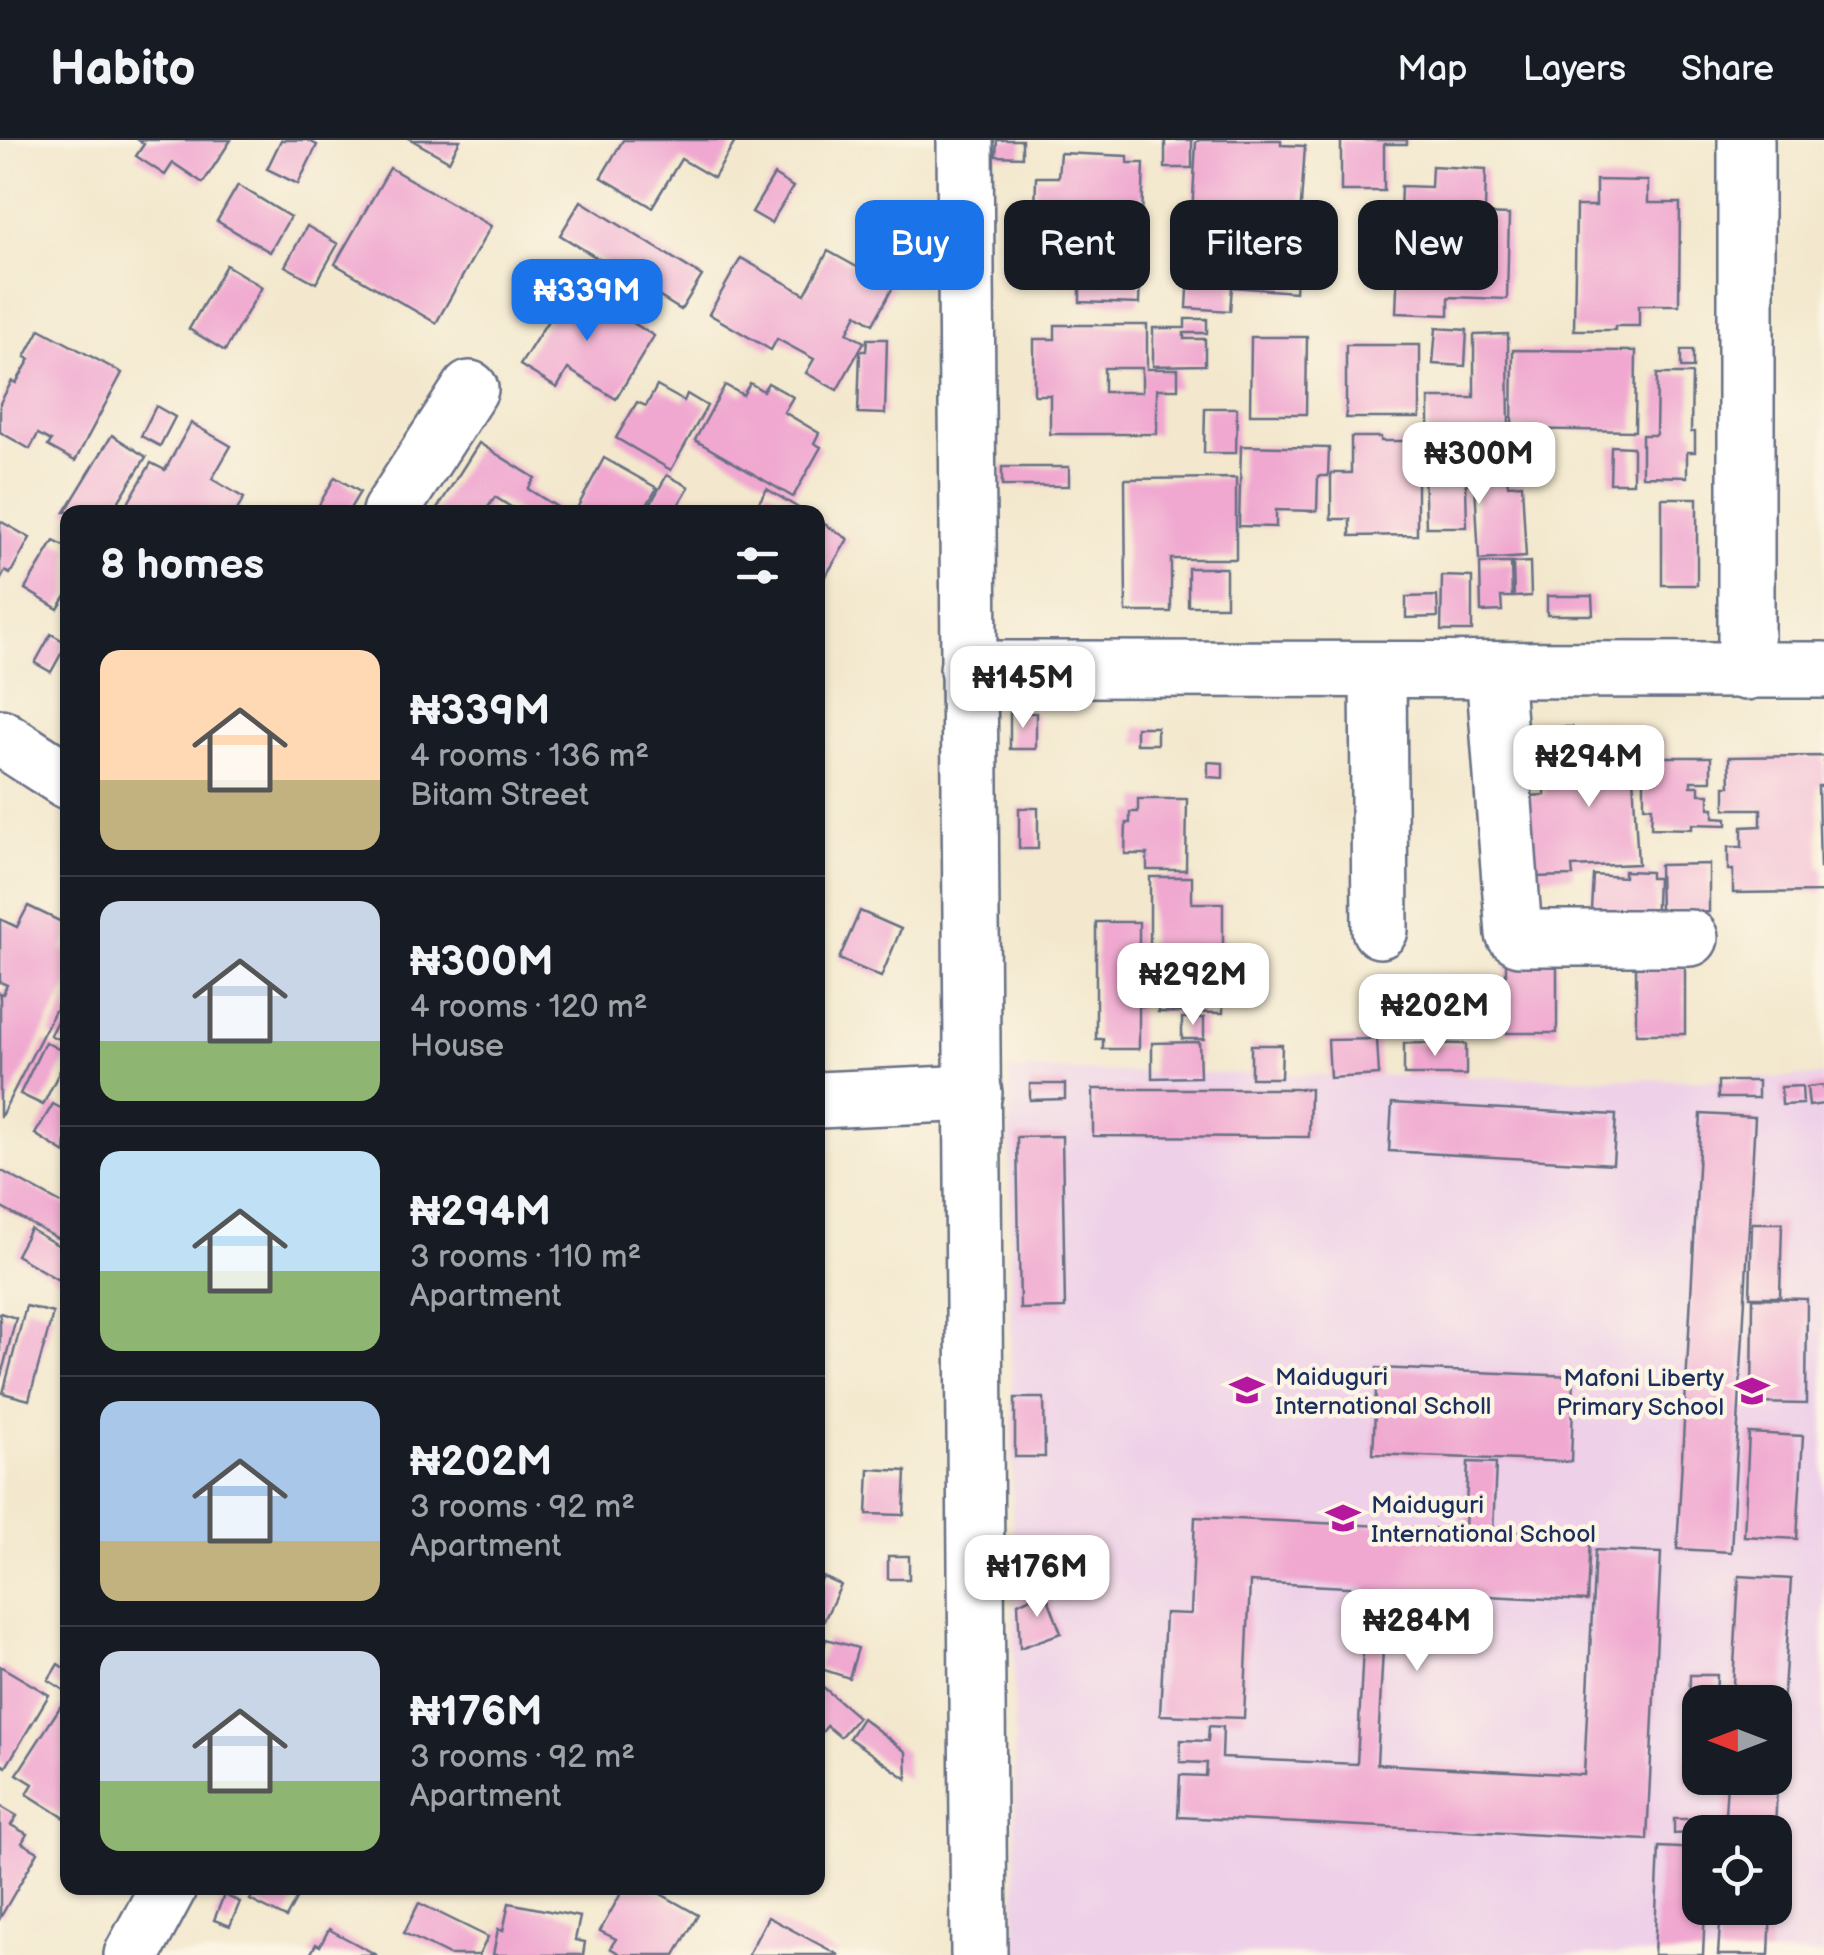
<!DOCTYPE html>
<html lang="en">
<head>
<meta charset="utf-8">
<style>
	body { margin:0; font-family:"Balsamiq Sans",sans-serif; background:#20242c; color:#f1f3f6; height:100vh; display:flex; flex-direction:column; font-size:38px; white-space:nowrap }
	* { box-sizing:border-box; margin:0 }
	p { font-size:32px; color:#9ea1a6 }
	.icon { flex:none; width:55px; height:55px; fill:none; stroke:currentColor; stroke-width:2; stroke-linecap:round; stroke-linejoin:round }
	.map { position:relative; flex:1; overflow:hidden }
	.drawer { position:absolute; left:60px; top:365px; width:765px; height:1390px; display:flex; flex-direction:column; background:#171b24; border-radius:20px; box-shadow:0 2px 8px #0004 }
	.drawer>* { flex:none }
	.banner { position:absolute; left:855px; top:60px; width:818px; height:90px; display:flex; gap:20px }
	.needle { width:65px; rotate:270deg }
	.fabs { position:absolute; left:1682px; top:1545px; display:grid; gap:20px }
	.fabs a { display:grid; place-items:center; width:110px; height:110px; border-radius:20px; background:#171b24; box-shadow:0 2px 8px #0004; font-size:50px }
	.price { position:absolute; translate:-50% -85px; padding:0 22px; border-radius:20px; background:#fff; color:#222; font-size:32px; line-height:65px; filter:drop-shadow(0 2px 5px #0008) }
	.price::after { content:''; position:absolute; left:50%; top:60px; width:30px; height:22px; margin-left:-15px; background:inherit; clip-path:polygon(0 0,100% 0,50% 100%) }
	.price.on { background:#1a73e8; color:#fff }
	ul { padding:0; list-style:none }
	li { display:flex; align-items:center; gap:30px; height:250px; padding:0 40px }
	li+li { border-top:2px solid #363941 }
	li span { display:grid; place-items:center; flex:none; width:280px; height:200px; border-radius:20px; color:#555 }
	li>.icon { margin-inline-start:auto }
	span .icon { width:120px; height:120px; fill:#fffc; stroke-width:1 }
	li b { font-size:42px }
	h2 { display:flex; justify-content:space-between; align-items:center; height:120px; padding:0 40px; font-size:42px }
	.pill { padding:0 35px; border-radius:20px; background:#171b24; box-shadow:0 2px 8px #0004; font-size:35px; line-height:90px }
	.pill.on { background:#1a73e8; color:#fff }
	header { display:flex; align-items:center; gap:60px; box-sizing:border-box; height:140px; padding:0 50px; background:#171b24; border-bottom:2px solid #363941 }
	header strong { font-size:48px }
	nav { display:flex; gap:55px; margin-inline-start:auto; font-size:35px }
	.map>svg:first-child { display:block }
	.built { fill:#eed0e8; fill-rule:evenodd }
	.building { fill:#f0a8d0; fill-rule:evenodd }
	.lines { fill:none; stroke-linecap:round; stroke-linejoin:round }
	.minor-casing { stroke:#677085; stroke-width:60 }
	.minor { stroke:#fff; stroke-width:55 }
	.labels { text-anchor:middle; stroke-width:9; stroke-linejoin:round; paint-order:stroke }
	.poi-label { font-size:25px; fill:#1b2f5e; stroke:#fcf5e5; text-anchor:start }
</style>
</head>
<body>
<header>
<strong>Habito</strong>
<nav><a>Map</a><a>Layers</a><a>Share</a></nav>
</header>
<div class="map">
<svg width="1824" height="1815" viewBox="0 0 1824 1815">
	<rect width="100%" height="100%" fill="#fcf5e5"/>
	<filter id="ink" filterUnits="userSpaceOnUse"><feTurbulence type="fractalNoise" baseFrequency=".01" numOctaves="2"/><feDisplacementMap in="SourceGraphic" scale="20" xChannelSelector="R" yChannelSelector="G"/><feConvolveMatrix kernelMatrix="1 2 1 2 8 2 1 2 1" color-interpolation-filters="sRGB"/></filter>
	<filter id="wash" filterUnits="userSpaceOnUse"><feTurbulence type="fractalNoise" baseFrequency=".0048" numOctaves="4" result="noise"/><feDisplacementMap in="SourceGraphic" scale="40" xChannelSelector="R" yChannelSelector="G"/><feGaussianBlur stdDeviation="2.25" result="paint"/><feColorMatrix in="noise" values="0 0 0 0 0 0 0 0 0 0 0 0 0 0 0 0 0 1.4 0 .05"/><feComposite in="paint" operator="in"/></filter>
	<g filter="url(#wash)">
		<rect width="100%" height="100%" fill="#f3e8cd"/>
		<path class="built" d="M1009 930 1698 940 1824 936V1815H1016ZM1700 1562H1775V1638H1700ZM1700 1692H1775V1768H1700Z"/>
		<g id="blocks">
			<g class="building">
				<path d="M138 0H231L203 43 173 23 165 35 136 16 144 4Z"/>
				<path d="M281 0H307L317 5 298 44 267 29Z"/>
				<path d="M412 0H460L449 21Z"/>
				<path d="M623 0H736L714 38 681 19 652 67 601 37Z"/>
				<path d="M997 0H1022V17L996 16Z"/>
				<rect x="1165" y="0" width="27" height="28"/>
				<path d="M1200 0H1281V5L1305 6 1295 152 1232 147 1230 171 1187 168 1196 2Z"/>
				<path d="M1341 0H1407V4H1384V51H1341Z"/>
				<path d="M1060 13 1128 16V23H1144L1139 164 1080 162V144L1033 143 1036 37H1058Z"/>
				<path d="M1432 26 1486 29 1485 74 1509 75 1507 159 1449 157V175L1396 173 1401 46 1431 47Z"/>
				<path d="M390 28 491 86 436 183 335 124Z"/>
				<path d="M774 35 793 47 771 83 752 72Z"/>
				<path d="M1596 40 1648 41V63H1680L1679 165H1639V186H1615V190H1574L1576 66H1596Z"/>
				<path d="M238 45 290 77 270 112 217 81Z"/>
				<path d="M581 61 702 136 681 170 560 95Z"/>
				<path d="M307 86 338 104 316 143 285 126Z"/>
				<path d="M828 111 893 147 873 184 857 174 847 193 864 202 837 250 806 233 814 219 777 199 771 210 709 174 741 118 805 154Z"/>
				<path d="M226 125 262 147 225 211 189 189Z"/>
				<path d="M571 144 654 196 616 259 568 229 557 248 520 225Z"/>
				<path d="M1185 179H1207V193H1184V199H1205V225L1153 226V188H1185Z"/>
				<path d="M1055 185H1147V229H1178V249H1157V294H1050V255H1034V199H1055ZM1104 228H1142V252H1104Z"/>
				<path d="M1436 188 1467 190 1465 226 1433 224Z"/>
				<path d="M40 189 122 233 75 321 48 306 51 301 38 294 30 309 0 292V263L12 241 16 243 30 219 25 217Z"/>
				<path d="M1508 194 1509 295 1429 297V258H1474V195Z"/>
				<path d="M1251 197H1307L1306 274H1250Z"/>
				<path d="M867 199H887L885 274 858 273 860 211H866Z"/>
				<rect x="1346" y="205" width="74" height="73"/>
				<path d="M1513 210 1636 211 1635 291 1512 289Z"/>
				<rect x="1681" y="210" width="12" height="18"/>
				<path d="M1657 234H1692L1691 292H1695V312H1687V337L1642 336V295H1656Z"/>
				<path d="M750 243 763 251 768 243 793 257 784 272 819 293 814 303 821 307 793 357 695 300 725 245 743 255Z"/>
				<path d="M657 246 684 261 687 254 707 266 671 330 616 298 637 262 646 266Z"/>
				<path d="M156 266 175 277 160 306 141 296Z"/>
				<path d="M1205 268H1237L1236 313H1204Z"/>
				<path d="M191 283 231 306 212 339 244 358 236 372H123L151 323 165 330Z"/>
				<path d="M112 295 146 317 112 372H65Z"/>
				<path d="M1351 297H1381V301H1417V395L1350 396V379H1331V333H1351Z"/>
				<path d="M479 303 535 338 528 349 557 367 554 372H519L495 357 485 372H435Z"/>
				<path d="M1241 306 1329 308 1328 336H1318L1317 371 1276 370V387L1239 386Z"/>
				<path d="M1611 306 1633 307V343H1610Z"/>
				<path d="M604 318 657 348 643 372H575Z"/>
				<path d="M1503 320V335H1507L1508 345 1522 344 1526 417 1479 420 1475 343 1466 344 1467 387H1426L1424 329H1474V321Z"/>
				<rect x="1002" y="327" width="67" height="19"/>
				<path d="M667 335 689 347 677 367 687 372H646Z"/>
				<path d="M335 337 360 352 348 372H315Z"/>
				<path d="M1236 338V419H1171V472H1126L1125 339Z"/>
				<path d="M767 349 805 372H753Z"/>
				<rect x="1662" y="358" width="35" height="87"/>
				<path d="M818 380 848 399 818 449Z"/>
				<path d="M0 381 30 398 10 434 5 431 0 441Z"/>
				<path d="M54 401 68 408V453L58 469 25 449Z"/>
				<path d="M1530 422 1531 456 1514 457 1513 423Z"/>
				<path d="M1480 423H1511L1512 457H1501L1502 471 1481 472Z"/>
				<rect x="1188" y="428" width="38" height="38"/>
				<path d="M1442 436 1472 437V491H1441Z"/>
				<path d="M1437 456 1438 477 1406 478V457Z"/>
				<path d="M1547 456H1592L1593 475H1547Z"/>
				<path d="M51 494 67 503 51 532 35 523Z"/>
				<rect x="1010" y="573" width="26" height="36"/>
				<rect x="1136" y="587" width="21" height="17"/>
				<path d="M1545 587H1572L1573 618H1545Z"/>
				<path d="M1582 591H1611V600L1664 599V614L1639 615 1640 636H1633L1638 724 1572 727 1573 736 1530 737 1527 656 1545 655V638L1583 637Z"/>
				<path d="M1824 616V646H1818L1820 728H1824V752L1733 753V730H1728V707H1742V687L1761 686V669H1725V646H1730L1729 617Z"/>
				<path d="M1649 617H1711V641H1691V646H1699V654H1709V668H1714V677L1727 678V685L1692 684V689L1651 688 1652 667 1644 666V631H1649Z"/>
				<path d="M1208 622 1223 623V638L1208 637Z"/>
				<path d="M1554 622H1567L1568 634 1555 635Z"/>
				<path d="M1138 659H1187L1186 730H1147V714H1125L1126 683H1130V672H1138Z"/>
				<rect x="1019" y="668" width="19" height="41"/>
				<path d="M1709 724V772L1660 773 1659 725Z"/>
				<path d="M1624 731 1650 732V738H1657L1655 789 1590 786 1593 735 1624 737Z"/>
				<path d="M1150 737H1192V763H1223V873L1158 872V820H1187V811H1150Z"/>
				<path d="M28 766 68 785V798L62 809 68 812V845L0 978V853L3 854 7 845 0 842V779L17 787Z"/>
				<path d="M860 771 901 789 881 837 839 819Z"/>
				<path d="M1096 782H1139V830H1155V866H1139V909H1103V899H1096Z"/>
				<rect x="1506" y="821" width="51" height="72"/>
				<rect x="1636" y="821" width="49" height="73"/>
				<path d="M68 859V904L50 895Z"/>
				<rect x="1182" y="878" width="22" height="21"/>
				<path d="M1377 899 1379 935 1330 938 1328 900Z"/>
				<path d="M45 902 68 914 43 965 20 954Z"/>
				<path d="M1199 902 1200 937 1152 938V903Z"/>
				<path d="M1404 903 1466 904V935H1404Z"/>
				<path d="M1251 905H1282L1281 938H1251Z"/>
				<rect x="1718" y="941" width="40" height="17"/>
				<path d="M1030 944H1065V959L1030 960Z"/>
				<path d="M1824 945V964L1809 966 1807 947Z"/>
				<path d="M1802 946 1803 964 1782 965 1781 947Z"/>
				<path d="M1093 949H1310L1309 997 1093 996Z"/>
				<path d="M1392 963 1616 975 1613 1024 1389 1011Z"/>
				<path d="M53 964 68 972 65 1013 35 994Z"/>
				<path d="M1701 974 1755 977 1731 1412 1677 1409Z"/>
				<path d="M1062 996 1065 1168 1020 1169 1017 997Z"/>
				<path d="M0 1030 68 1067V1104L0 1067Z"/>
				<path d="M1752 1083H1782L1780 1157H1750Z"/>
				<path d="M30 1089 68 1111V1127L60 1141 16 1115Z"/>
				<path d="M1753 1158 1807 1159 1806 1264 1752 1263Z"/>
				<path d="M26 1166 53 1173 29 1260 3 1253Z"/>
				<path d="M0 1173 16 1178 1 1236H0Z"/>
				<path d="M1377 1228 1574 1236 1571 1322 1373 1314Z"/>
				<path d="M1015 1258H1044L1045 1317H1015Z"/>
				<path d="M1749 1293 1803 1296 1797 1399 1744 1396Z"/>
				<path d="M1468 1322 1496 1323 1493 1391 1590 1396 1587 1461 1386 1451 1377 1624 1584 1635 1595 1410 1661 1413 1647 1700 1178 1677 1180 1635 1206 1636 1207 1623 1180 1622 1181 1600 1208 1601 1209 1586 1223 1587 1222 1618 1357 1624 1366 1448 1250 1442 1244 1578 1160 1575 1165 1473 1191 1474 1195 1377 1465 1390Z"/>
				<path d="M869 1329 906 1331 904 1375 867 1374Z"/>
				<rect x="1014" y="1406" width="19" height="23"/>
				<rect x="888" y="1416" width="21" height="23"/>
				<path d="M1739 1436 1791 1439 1780 1616H1775V1562H1732Z"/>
				<path d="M823 1437 841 1445 818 1493V1439L821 1441Z"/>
				<path d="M1045 1450 1061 1493 1020 1508 1018 1463Z"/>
				<path d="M826 1499 858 1508 849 1538 818 1528Z"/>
				<path d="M58 1524 68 1531V1553L48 1540Z"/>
				<path d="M0 1526 49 1555 6 1627 0 1623Z"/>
				<path d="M1690 1535H1717L1716 1562H1700V1578H1689Z"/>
				<path d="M822 1546 858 1577 840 1597 827 1586 818 1597V1551Z"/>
				<path d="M62 1564 68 1568V1680L27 1654 33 1644 17 1634Z"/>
				<path d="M862 1578 906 1612 907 1639 849 1598Z"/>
				<path d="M1685 1618H1700V1638H1712V1642H1685Z"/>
				<path d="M1727 1641 1777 1644 1775 1692H1724Z"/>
				<path d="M0 1666 17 1676 11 1685 27 1694 22 1703 38 1712 0 1778Z"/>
				<path d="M1674 1679H1709V1692L1674 1694Z"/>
				<path d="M1659 1707 1700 1709V1768H1705L1703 1815H1654Z"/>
				<path d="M248 1748H302L286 1778 250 1760 255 1751Z"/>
				<path d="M624 1748H650L698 1775 675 1815H622L610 1808 616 1799 600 1791Z"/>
				<path d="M224 1755 240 1762 230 1786 214 1780Z"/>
				<path d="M419 1763 488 1797 479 1815H449L404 1793Z"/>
				<path d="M509 1763 580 1777 575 1800 585 1802 583 1815H493L498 1789 503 1791Z"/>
				<path d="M1721 1768H1771L1769 1815H1718Z"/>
				<path d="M768 1777 839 1815H748Z"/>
				<path d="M329 1789 334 1792 377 1815H310L316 1804 320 1806Z"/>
			</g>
		</g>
	</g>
	<g filter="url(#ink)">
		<use href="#blocks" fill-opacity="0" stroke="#677085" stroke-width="2.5"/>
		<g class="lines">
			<g class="minor-casing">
				<g id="minor">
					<path d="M965 0 979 1815"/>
					<path d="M1746 0V532"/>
					<path d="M390 372 470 249"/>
					<path d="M968 529 1824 530"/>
					<path d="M1378 530 1380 790"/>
					<path d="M1494 530 1514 794 1520 798H1690"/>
					<path d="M0 597 68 641"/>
					<path d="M818 960 974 953"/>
					<path d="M132 1815 168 1748"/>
				</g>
			</g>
			<use href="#minor" class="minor"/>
		</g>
	</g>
	<defs>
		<g id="school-bare" transform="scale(2.7)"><path d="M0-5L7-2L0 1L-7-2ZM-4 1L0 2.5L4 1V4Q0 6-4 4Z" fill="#b5179e" stroke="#fcf5e5" stroke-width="2.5" paint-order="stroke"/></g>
	</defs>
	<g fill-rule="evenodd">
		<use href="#school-bare" x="1247" y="1250"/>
		<use href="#school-bare" x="1752" y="1251"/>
		<use href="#school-bare" x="1343" y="1378"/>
	</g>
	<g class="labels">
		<g class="poi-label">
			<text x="1275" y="1245">Maiduguri<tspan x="1275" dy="29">International Scholl</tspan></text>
			<text x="1724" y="1246" text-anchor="end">Mafoni Liberty<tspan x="1724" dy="29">Primary School</tspan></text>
			<text x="1371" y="1373">Maiduguri<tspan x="1371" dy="29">International School</tspan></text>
		</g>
	</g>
</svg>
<div class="fabs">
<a><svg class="needle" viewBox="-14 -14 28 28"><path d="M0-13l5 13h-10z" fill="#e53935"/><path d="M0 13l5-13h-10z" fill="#9ea1a6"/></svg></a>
<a><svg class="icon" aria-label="locate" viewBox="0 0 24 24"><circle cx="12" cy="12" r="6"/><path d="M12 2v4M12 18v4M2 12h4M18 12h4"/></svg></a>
</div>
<b class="price on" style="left:587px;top:204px">₦339M</b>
<b class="price" style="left:1479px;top:367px">₦300M</b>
<b class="price" style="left:1023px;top:591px">₦145M</b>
<b class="price" style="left:1589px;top:670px">₦294M</b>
<b class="price" style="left:1193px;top:888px">₦292M</b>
<b class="price" style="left:1435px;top:919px">₦202M</b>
<b class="price" style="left:1037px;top:1480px">₦176M</b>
<b class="price" style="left:1417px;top:1534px">₦284M</b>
<div class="banner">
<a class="pill on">Buy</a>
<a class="pill">Rent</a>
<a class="pill">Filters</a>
<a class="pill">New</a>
</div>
<section class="drawer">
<h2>8 homes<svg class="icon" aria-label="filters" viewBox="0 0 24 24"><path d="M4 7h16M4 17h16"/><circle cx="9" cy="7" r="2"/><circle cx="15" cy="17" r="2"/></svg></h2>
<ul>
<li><span style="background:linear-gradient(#ffd9b3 65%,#c2b280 0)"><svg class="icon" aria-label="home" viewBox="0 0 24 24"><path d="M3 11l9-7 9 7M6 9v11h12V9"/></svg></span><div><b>₦339M</b><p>4 rooms · 136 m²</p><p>Bitam Street</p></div></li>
<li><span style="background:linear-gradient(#c9d6e8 70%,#8fb573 0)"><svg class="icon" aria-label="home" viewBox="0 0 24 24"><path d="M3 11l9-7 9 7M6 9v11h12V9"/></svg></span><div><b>₦300M</b><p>4 rooms · 120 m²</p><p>House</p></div></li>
<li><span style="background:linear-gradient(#bfe0f5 60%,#8fb573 0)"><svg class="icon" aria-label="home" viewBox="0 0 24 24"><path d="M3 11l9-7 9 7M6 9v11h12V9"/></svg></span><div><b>₦294M</b><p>3 rooms · 110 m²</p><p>Apartment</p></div></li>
<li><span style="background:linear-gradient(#a9c7e8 70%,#c2b280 0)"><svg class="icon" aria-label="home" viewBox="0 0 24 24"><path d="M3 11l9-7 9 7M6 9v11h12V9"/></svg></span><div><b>₦202M</b><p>3 rooms · 92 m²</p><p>Apartment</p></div></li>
<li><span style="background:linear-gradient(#c9d6e8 65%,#8fb573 0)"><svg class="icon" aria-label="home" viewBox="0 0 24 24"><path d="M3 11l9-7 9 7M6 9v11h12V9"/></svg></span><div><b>₦176M</b><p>3 rooms · 92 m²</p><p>Apartment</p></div></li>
</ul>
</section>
</div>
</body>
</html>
